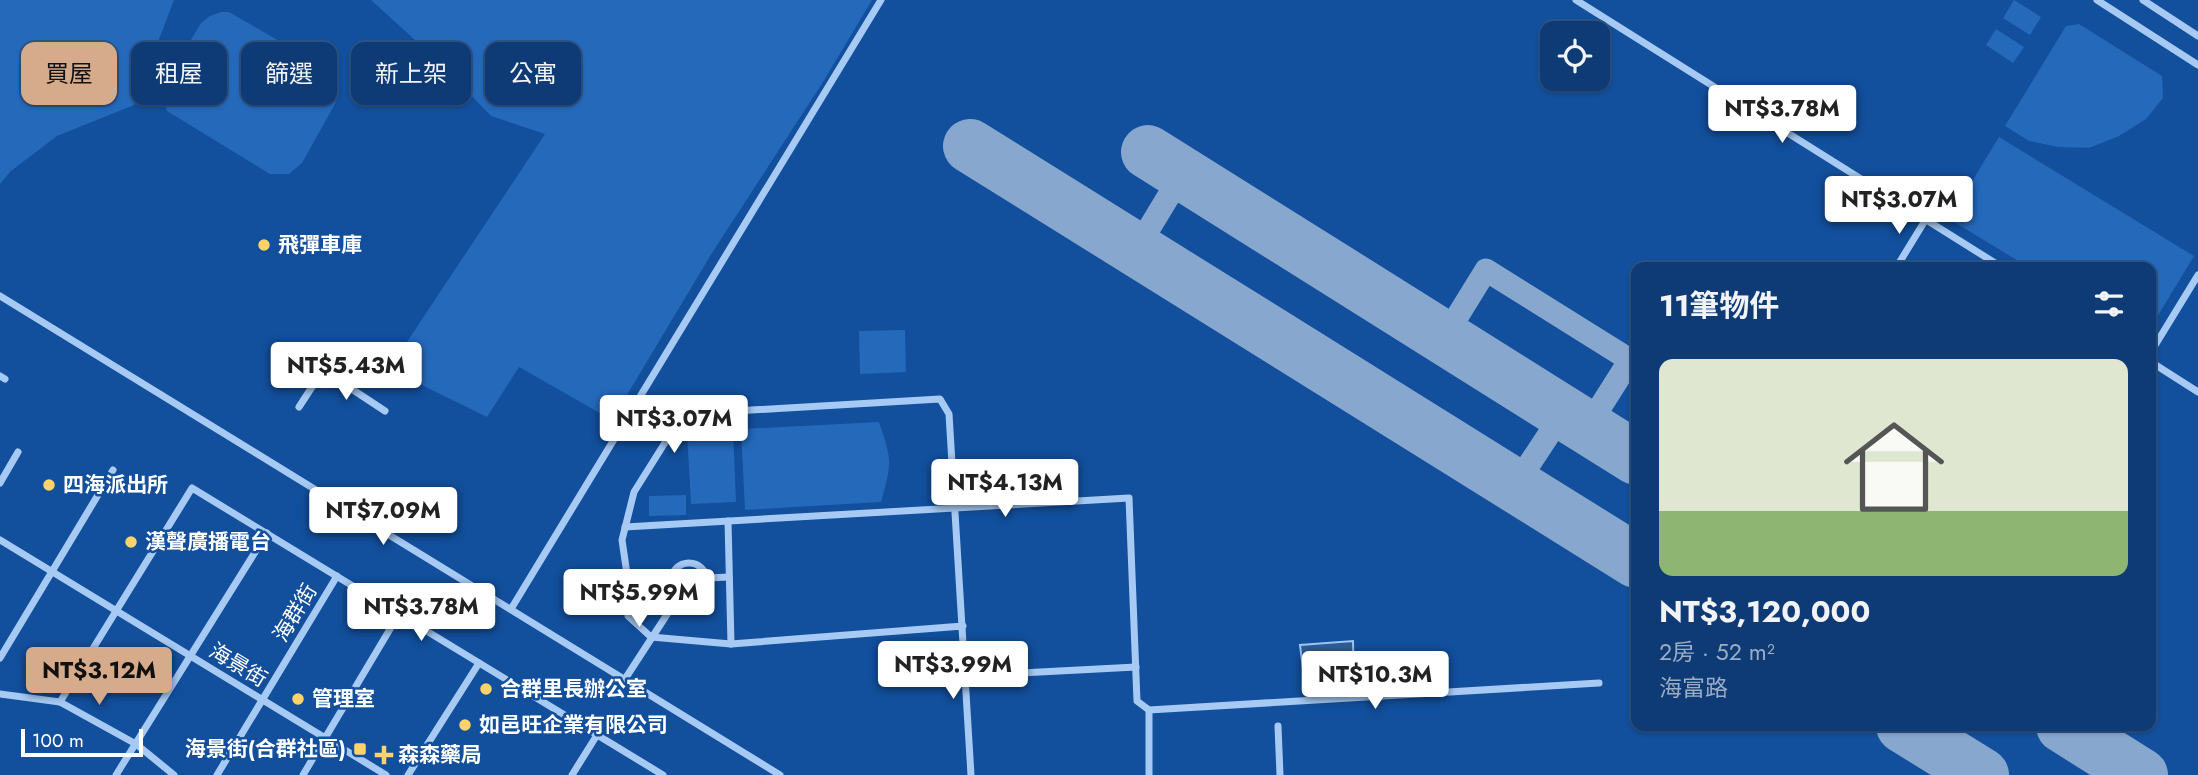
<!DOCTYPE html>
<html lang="zh-TW">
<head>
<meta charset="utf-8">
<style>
	body { margin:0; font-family:Jost,"Noto Sans TC",sans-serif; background:#17427a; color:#f1f3f6; height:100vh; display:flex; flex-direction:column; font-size:26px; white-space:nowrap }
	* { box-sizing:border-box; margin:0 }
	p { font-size:23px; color:#9badc5 }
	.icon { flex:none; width:38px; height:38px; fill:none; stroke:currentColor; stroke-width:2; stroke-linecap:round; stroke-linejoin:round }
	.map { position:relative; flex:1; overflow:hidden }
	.drawer { position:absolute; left:1631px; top:262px; width:525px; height:469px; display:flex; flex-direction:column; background:#0e3b75; border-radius:14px; box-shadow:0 2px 5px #0004,0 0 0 2px #2e5587 }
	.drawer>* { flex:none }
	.top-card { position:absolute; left:21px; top:42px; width:665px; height:63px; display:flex; gap:14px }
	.fabs { position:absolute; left:1540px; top:21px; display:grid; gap:14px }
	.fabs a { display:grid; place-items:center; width:70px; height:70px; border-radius:14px; background:#0e3b75; box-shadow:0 2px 5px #0004,0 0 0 2px #2e5587; font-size:35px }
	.scale { position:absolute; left:21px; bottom:18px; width:122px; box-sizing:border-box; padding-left:7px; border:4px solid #fff; border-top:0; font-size:19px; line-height:24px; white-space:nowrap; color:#fff; -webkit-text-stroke:5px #124f9c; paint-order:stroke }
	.price { position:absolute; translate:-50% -60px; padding:0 16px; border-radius:7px; background:#fff; color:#222; font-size:23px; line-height:46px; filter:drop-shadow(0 2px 4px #0008) }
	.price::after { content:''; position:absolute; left:50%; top:42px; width:21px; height:16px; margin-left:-10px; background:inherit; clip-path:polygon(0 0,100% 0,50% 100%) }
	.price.selected { background:#d6ab8b; color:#111 }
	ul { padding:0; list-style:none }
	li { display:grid; align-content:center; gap:14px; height:371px; padding:0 28px }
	li span { display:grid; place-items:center; height:217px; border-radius:14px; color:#555 }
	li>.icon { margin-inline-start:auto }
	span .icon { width:126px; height:126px; fill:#fffc; stroke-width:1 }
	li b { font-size:30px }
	h2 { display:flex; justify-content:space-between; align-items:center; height:84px; padding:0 28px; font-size:30px }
	.tag { padding:0 24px; border-radius:14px; background:#0e3b75; box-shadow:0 2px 5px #0004,0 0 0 2px #2e5587; font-size:24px; line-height:63px }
	.tag.selected { background:#d6ab8b; color:#111 }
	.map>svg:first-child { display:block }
	.green { fill:#2569bb }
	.water { fill:#305c95; stroke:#99c5f7; stroke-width:2 }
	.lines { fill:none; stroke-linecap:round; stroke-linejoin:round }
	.taxiway { stroke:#88a7ce; stroke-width:23 }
	.runway { stroke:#88a7ce; stroke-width:54 }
	.minor { stroke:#a7caf4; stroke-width:7 }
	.poi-dot { fill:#ffd36a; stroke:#124f9c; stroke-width:2.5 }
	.labels { text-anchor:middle; stroke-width:5; stroke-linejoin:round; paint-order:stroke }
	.poi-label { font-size:21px; font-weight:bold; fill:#fff; stroke:#124f9c; text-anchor:start }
	.street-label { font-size:21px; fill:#fff; stroke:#124f9c }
</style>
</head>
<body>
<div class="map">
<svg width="2198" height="775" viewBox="0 0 2198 775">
	<rect width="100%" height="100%" fill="#124f9c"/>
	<g class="green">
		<path d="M0 0H174L134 105 57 136 11 171 0 184Z"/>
		<path d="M371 0H872L823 82 712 253 612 420 519 367 487 417 389 369 545 134 491 116 437 60Z"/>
		<path d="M2014 0 2041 17 2030 35 2003 18Z"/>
		<path d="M221 12H229L333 72C341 82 340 92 335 104L302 163 289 174H270L167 111 163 99 164 85 201 23 210 16Z"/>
		<path d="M2079 24 2162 76 2163 98 2146 119 2119 136 2089 148 2058 147 2029 141 2005 126 2066 26Z"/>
		<path d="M1996 29 2024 47 2013 63 1986 45Z"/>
		<path d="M1999 137 2194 256 2151 327V268H2030L1949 219Z"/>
		<path d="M905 330 906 372 860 374 859 331Z"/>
		<path d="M879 422C892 460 892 463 881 502L745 510 741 429Z"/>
		<path d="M733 429 736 502 691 504 687 432Z"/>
		<path d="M686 495V515L649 516V496Z"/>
	</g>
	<path class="water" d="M1353 641 1354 680 1305 685 1300 645Z"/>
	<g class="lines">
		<g class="taxiway">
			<path d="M1136 250 1182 174"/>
			<path d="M1444 338 1486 270 1630 360 1587 428"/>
			<path d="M1515 486 1563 413"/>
		</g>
		<g class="runway">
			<path d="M970 146 1636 561"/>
			<path d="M1148 152 1636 458"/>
			<path d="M1903 726 1982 775"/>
			<path d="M2063 726 2141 775"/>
		</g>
		<g class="minor">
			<path d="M1576 0 2003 268"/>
			<path d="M2097 0 2198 65"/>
			<path d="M2143 0 2198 36"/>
			<path d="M1896 268 1926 219"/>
			<path d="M0 296 780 775"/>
			<path d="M2151 352 2198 275"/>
			<path d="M2151 362 2198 392"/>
			<path d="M0 376 5 379"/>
			<path d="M299 407 323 370 385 411"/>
			<path d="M0 483 18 452"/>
			<path d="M728 521 731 644"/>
			<path d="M625 527 1129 498 1137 701 1149 710V775"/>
			<path d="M0 540 386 775"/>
			<circle cx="689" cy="581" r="18"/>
			<path d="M707 578 729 577"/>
			<path d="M629 588 671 584"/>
			<path d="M511 609 881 0"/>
			<path d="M963 626 731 644 651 637 628 616 629 588 622 540 634 492 683 414 940 399 949 414 971 775"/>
			<path d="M0 658 113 470"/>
			<path d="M965 676 1136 667"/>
			<path d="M625 679 679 596"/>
			<path d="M0 694 60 702 136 744 174 775"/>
			<path d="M60 702 192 488 663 775"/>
			<path d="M1149 710 1599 683"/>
			<path d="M1278 726 1280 775"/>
			<path d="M116 775 267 533"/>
			<path d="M217 775 337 576"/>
			<path d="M303 775 399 614"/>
			<path d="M408 775 479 663"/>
			<path d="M572 775 597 735"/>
		</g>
	</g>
	<g class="poi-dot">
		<circle cx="264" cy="245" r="7"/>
		<circle cx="49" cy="485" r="7"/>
		<circle cx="131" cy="542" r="7"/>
		<circle cx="486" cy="689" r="7"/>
		<circle cx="298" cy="699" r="7"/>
		<circle cx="465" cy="725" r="7"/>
		<rect x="353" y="742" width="14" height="14" rx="3.5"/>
		<path d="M380.5 744.5h7v7h7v7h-7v7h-7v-7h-7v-7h7z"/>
	</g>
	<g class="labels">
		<g class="poi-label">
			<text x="278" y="252">飛彈車庫</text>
			<text x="63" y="492">四海派出所</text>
			<text x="145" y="549">漢聲廣播電台</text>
			<text x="500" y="696">合群里長辦公室</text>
			<text x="312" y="706">管理室</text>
			<text x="479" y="732">如邑旺企業有限公司</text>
			<text x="346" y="756" text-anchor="end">海景街(合群社區)</text>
			<text x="398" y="762">森森藥局</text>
		</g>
		<g class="street-label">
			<text transform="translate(295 613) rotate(-59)" y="7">海群街</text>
			<text transform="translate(238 665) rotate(31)" y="7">海景街</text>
		</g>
	</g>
</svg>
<div class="fabs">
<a><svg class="icon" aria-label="locate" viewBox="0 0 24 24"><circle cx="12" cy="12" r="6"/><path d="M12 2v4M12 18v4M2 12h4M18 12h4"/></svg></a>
</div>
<div class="scale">100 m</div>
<b class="price" style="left:1782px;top:145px">NT$3.78M</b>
<b class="price" style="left:1899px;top:236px">NT$3.07M</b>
<b class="price" style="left:346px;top:402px">NT$5.43M</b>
<b class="price" style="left:674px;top:455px">NT$3.07M</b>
<b class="price" style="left:1005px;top:519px">NT$4.13M</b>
<b class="price" style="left:383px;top:547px">NT$7.09M</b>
<b class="price" style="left:639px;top:629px">NT$5.99M</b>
<b class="price" style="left:421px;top:643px">NT$3.78M</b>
<b class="price" style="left:953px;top:701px">NT$3.99M</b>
<b class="price selected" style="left:99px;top:707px">NT$3.12M</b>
<b class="price" style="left:1375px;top:711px">NT$10.3M</b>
<div class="top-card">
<a class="tag selected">買屋</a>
<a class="tag">租屋</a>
<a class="tag">篩選</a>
<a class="tag">新上架</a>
<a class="tag">公寓</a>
</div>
<section class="drawer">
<h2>11筆物件<svg class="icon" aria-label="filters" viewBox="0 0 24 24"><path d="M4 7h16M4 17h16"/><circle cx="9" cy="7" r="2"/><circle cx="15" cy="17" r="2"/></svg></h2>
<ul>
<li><span style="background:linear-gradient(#dfe7d0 70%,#8fb573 0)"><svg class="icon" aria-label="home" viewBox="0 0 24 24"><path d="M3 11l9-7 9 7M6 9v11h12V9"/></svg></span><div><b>NT$3,120,000</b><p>2房 · 52 m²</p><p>海富路</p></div></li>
</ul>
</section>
</div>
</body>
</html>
